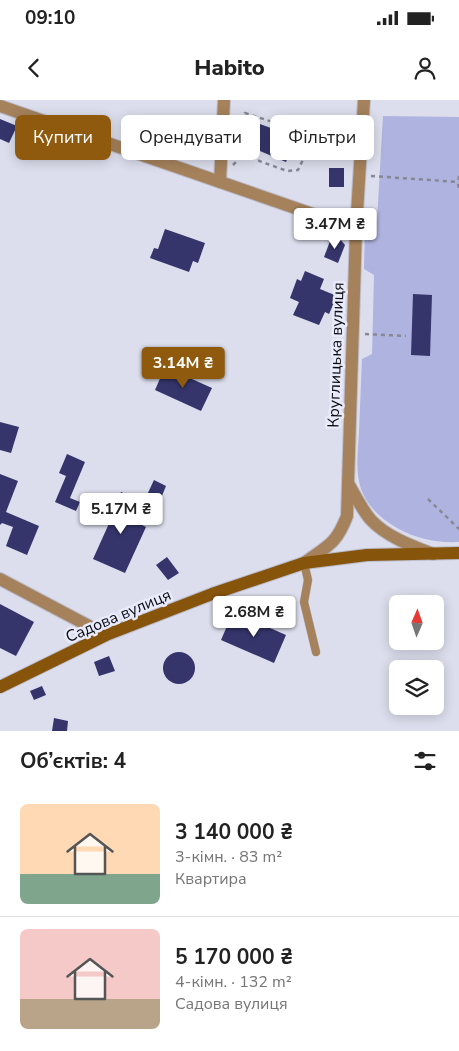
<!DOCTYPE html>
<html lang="uk">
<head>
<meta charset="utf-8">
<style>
	body { margin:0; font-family:"Nunito Sans",sans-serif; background:#f6f6f6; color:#222; height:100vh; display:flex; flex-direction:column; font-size:19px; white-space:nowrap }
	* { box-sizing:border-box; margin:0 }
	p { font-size:16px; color:#767676 }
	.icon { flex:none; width:28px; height:28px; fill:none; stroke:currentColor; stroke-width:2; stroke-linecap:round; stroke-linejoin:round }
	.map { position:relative; height:631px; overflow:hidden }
	.side { display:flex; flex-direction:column; background:#fff; flex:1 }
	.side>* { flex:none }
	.guide { position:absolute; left:15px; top:15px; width:430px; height:45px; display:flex; gap:10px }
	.needle { width:32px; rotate:2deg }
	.tools { position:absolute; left:389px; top:495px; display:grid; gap:10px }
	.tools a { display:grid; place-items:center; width:55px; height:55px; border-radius:8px; background:#fff; box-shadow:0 2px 12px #0003; font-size:25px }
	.price { position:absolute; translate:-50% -42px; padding:0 11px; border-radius:5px; background:#fff; color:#222; font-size:16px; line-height:32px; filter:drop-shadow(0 1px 2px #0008) }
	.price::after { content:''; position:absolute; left:50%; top:30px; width:15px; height:11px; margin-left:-8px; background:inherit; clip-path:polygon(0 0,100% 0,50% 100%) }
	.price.selected { background:#8f5a0d; color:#fff }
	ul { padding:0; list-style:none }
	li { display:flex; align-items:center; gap:15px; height:125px; padding:0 20px }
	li+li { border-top:1px solid #e0e0e0 }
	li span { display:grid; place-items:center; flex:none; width:140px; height:100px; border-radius:8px; color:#555 }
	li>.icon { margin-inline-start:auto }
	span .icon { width:60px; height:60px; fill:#fffc; stroke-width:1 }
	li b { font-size:21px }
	h2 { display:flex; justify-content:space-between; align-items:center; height:60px; padding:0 20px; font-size:21px }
	.chip { padding:0 18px; border-radius:8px; background:#fff; box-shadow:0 2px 12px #0003; font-size:18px; line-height:45px }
	.chip.selected { background:#8f5a0d; color:#fff }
	.status { display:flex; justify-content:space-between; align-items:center; height:35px; padding:0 25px; background:#fff; direction:ltr }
	.status svg { height:14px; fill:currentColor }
	header { display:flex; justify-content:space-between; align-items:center; height:65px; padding:0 20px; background:#fff; font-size:22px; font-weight:800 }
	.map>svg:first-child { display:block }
	.green { fill:#afb3df }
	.building { fill:#35356c }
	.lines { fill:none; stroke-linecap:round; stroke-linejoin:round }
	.lane-casing { stroke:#bbbcca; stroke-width:9 }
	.street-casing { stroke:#bbbcca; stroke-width:14 }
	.secondary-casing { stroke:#bbbcca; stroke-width:14 }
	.path { stroke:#878893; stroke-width:2.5; stroke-dasharray:4 4; stroke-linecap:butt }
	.lane { stroke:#a5825c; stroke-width:8 }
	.street { stroke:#a5825c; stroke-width:12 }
	.secondary { stroke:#87540b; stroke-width:12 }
	.labels { text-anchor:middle; stroke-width:5; stroke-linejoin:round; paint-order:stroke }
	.street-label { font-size:16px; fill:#0b0c10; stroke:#e9ebfb }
</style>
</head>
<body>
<div class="status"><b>09:10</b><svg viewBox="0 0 49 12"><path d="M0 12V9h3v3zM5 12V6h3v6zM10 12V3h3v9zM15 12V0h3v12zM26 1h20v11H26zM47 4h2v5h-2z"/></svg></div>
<header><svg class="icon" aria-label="back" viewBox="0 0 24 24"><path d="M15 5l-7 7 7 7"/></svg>Habito<svg class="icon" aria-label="person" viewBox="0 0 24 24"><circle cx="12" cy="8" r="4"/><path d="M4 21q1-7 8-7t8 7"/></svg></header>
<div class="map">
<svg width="459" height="631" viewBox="0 0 459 631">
	<rect width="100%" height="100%" fill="#dcdeed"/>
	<path class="green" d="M383 16 459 17V442C436 443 417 439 397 428 381 419 367 406 361 389 355 371 358 351 359 332 360 308 361 283 362 259L372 254 374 175 364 169 365 127 377 121Z"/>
	<g class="building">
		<path d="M0 19 17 26 9 43 0 39Z"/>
		<path d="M257 23 296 37 286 62 248 46Z"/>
		<rect x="329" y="68" width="15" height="19"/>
		<path d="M165 129 205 143 198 163 193 161 189 172 150 158 154 148 158 149Z"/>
		<path d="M332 136 340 139 345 145 338 163 324 157Z"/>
		<path d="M305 171 324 179 320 189 337 196 329 214 325 212 319 225 293 215 299 202 290 198 297 179 301 181Z"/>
		<path d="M413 194 432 195 430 256 411 255Z"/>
		<path d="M165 267 212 288 201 311 155 290Z"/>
		<path d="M0 322 19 327 11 353 0 350Z"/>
		<path d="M67 354 85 362 70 398 80 402 76 411 55 402 66 376 59 373Z"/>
		<path d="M0 374 18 381 6 412 39 426 27 455 6 446 13 427 2 423 0 425Z"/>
		<path d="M154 380 166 386 159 403 146 397Z"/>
		<path d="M121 392 143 402 134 421 146 427 125 473 93 459 116 408 114 407Z"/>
		<path d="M167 457 179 473 168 480 156 465Z"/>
		<path d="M0 504 34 522 16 556 0 548Z"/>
		<path d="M233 512 286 535 274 563 221 540Z"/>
		<circle cx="179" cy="568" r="16"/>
		<path d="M109 556 115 571 99 576 94 562Z"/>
		<path d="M42 586 46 595 34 600 30 591Z"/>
		<path d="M54 618 68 621 67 631H52Z"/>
	</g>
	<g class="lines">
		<g class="lane-casing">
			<g id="lane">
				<path d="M315 36 361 50"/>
				<path d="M304 463 308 480 304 502 316 552"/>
			</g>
		</g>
		<g class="street-casing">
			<g id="street">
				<path d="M0 6 356 129"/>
				<path d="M220 82 224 0"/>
				<path d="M348 383C355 395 362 410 371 420 387 437 412 446 433 454"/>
				<path d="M304 463C327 446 336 445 347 416L356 129 364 0"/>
				<path d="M0 479 106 535"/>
			</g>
		</g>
		<g class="secondary-casing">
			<path id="secondary" d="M0 587 106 535 212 494 304 463 367 455 459 453"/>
		</g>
		<g class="path">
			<path d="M243 55 287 71 298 70 311 43"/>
			<path d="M233 65 243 55 245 13 306 33"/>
			<path d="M371 76 459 82"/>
			<path d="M459 76 458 84 459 89"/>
			<path d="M365 234 406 236"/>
			<path d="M428 399 459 429"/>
		</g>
		<use href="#lane" class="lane"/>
		<use href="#street" class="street"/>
		<use href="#secondary" class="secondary"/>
	</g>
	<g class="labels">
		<g class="street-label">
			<text transform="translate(335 255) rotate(-88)" y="6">Круглицька вулиця</text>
			<text transform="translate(118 515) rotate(-23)" y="6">Садова вулиця</text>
		</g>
	</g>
</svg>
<div class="tools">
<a><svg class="needle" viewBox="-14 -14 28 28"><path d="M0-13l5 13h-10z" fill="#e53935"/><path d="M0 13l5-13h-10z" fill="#767676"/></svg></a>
<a><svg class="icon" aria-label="layers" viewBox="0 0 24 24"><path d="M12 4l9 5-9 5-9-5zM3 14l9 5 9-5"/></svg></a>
</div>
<b class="price" style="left:335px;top:150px">3.47M ₴</b>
<b class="price selected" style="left:183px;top:289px">3.14M ₴</b>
<b class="price" style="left:121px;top:435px">5.17M ₴</b>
<b class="price" style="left:254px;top:538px">2.68M ₴</b>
<div class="guide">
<a class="chip selected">Купити</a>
<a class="chip">Орендувати</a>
<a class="chip">Фільтри</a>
</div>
</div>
<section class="side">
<h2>Об’єктів: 4<svg class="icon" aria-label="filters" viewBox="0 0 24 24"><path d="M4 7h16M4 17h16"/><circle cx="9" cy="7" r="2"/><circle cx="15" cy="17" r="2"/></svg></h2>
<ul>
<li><span style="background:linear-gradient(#ffd9b3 70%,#7fa58c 0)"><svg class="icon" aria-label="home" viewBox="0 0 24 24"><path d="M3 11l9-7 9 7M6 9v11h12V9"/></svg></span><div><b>3 140 000 ₴</b><p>3-кімн. · 83 m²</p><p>Квартира</p></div></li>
<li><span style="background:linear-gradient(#f6c9c9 70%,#b9a48a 0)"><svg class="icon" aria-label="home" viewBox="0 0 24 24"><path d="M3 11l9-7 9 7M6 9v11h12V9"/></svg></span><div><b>5 170 000 ₴</b><p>4-кімн. · 132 m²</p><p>Садова вулиця</p></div></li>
</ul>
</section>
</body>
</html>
